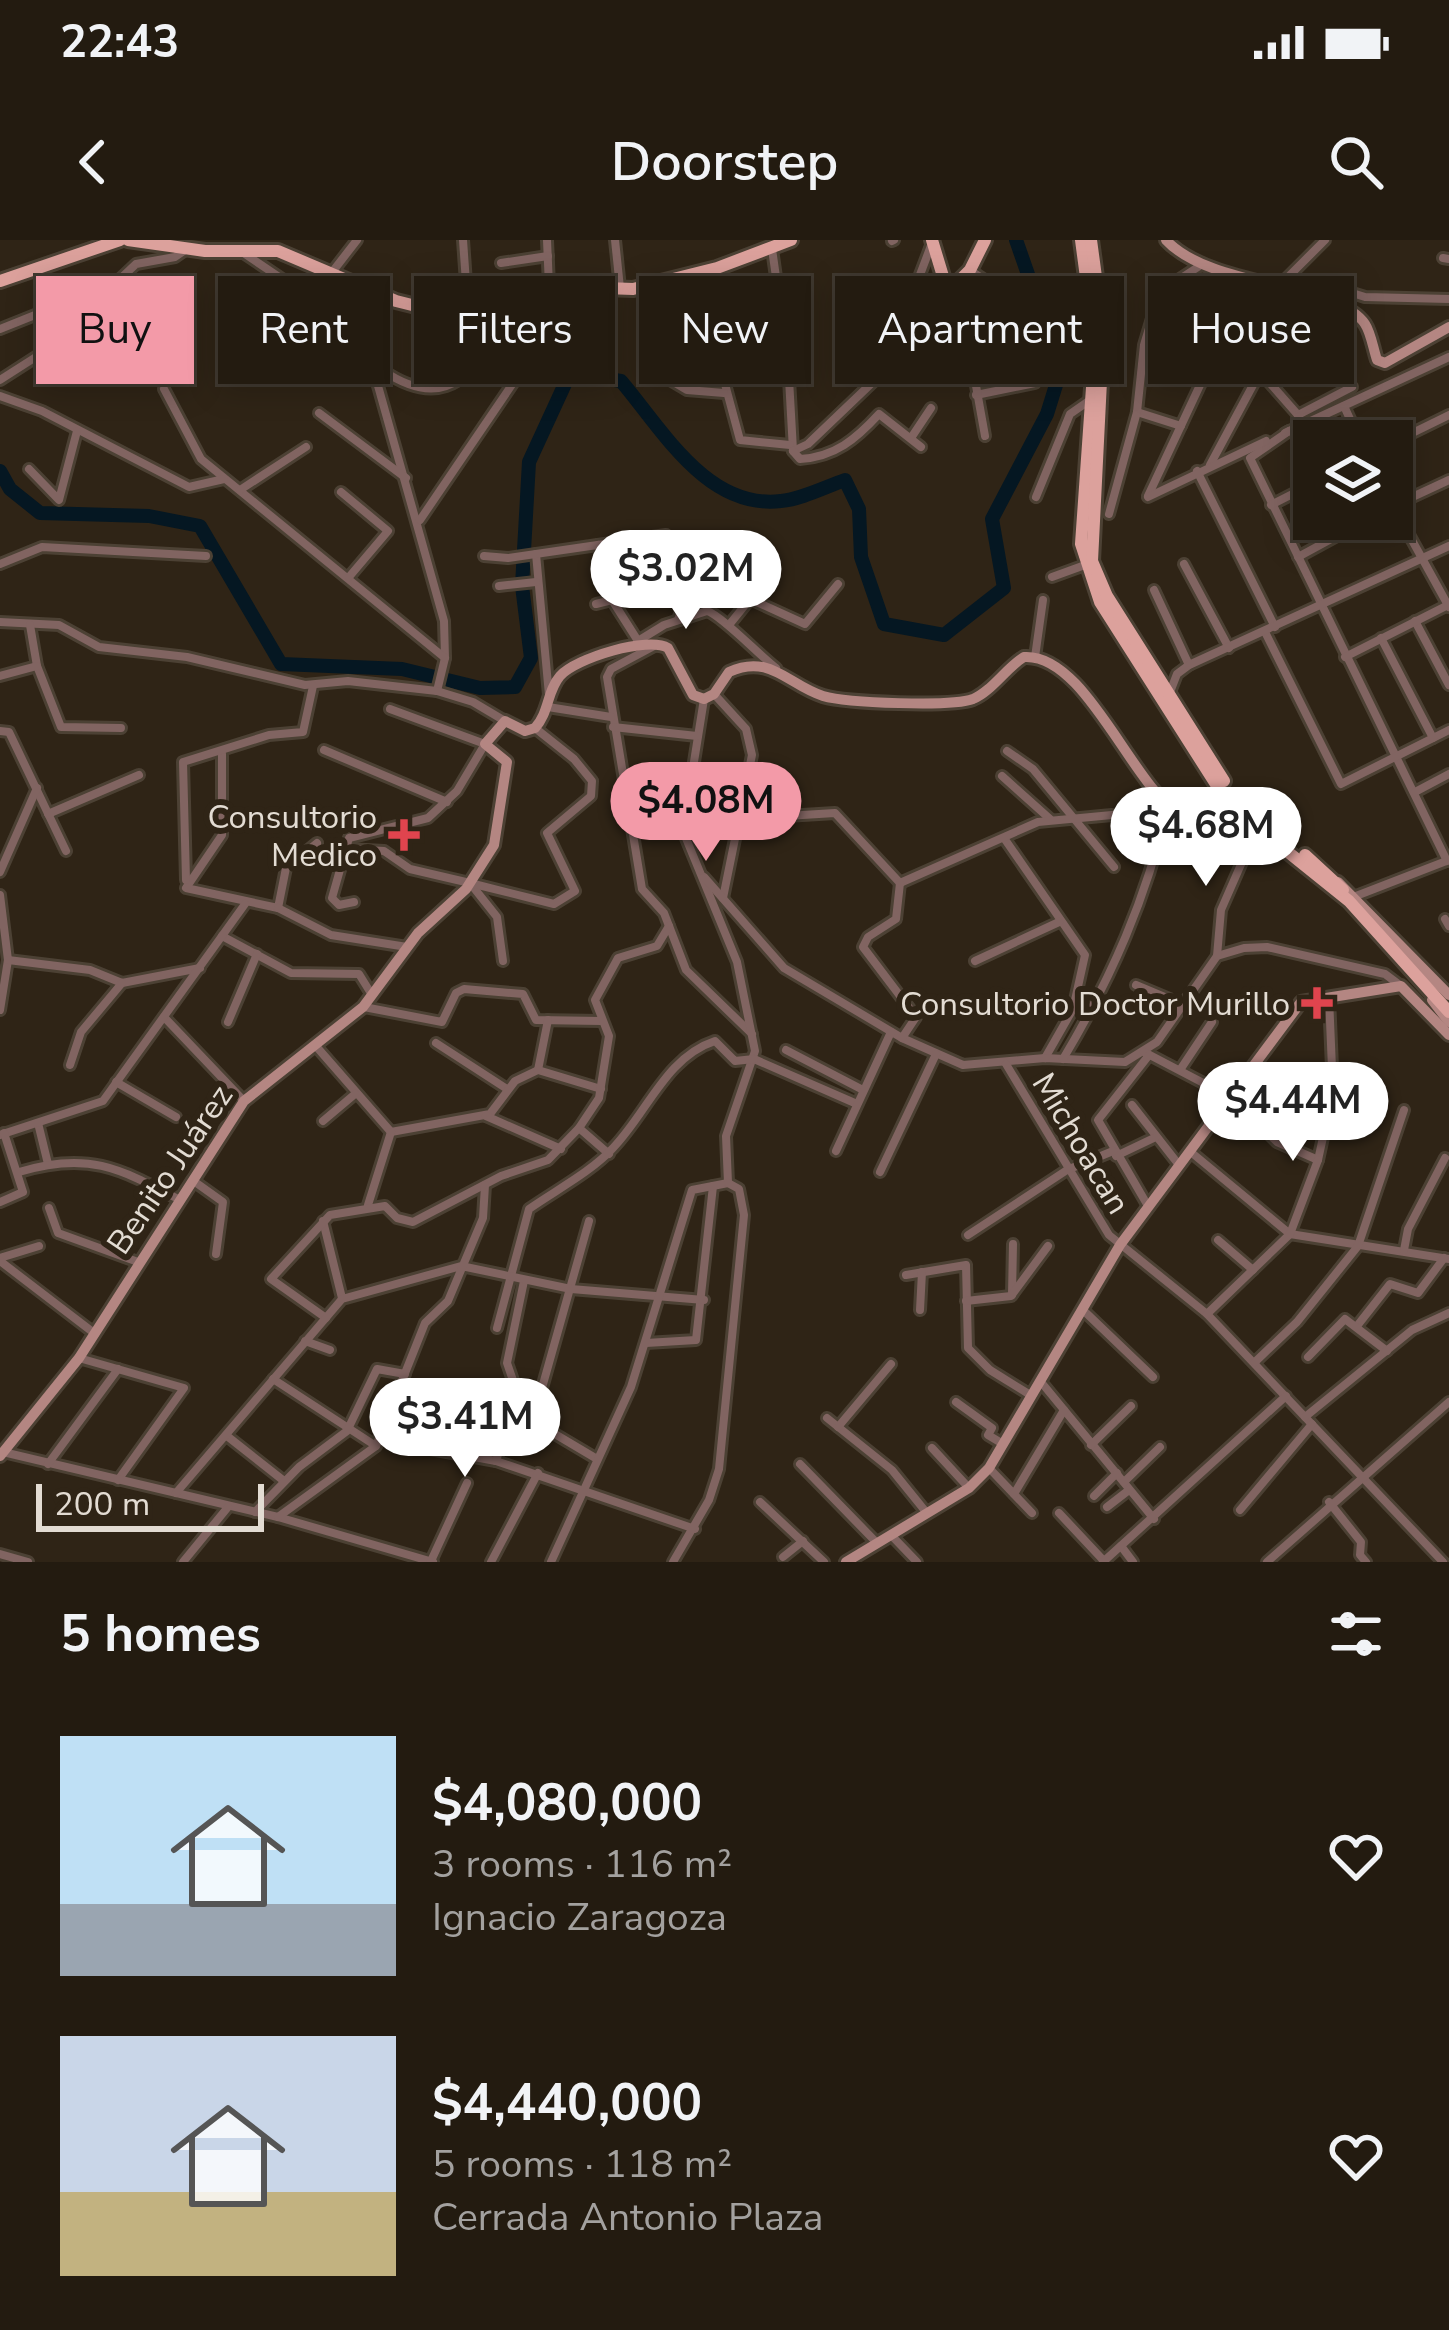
<!DOCTYPE html>
<html lang="en">
<head>
<meta charset="utf-8">
<style>
	body { margin:0; font-family:"Nunito Sans",sans-serif; background:#2b2419; color:#f1f3f6; height:100vh; display:flex; flex-direction:column; font-size:45px; white-space:nowrap }
	* { box-sizing:border-box; margin:0 }
	p { font-size:39px; color:#a3a19f }
	.icon { flex:none; width:66px; height:66px; fill:none; stroke:currentColor; stroke-width:2; stroke-linecap:round; stroke-linejoin:round }
	.map { position:relative; height:1322px; overflow:hidden }
	.panel { display:flex; flex-direction:column; background:#231b10; flex:1 }
	.panel>* { flex:none }
	.banner { position:absolute; left:36px; top:36px; width:1377px; height:108px; display:flex; gap:24px }
	.controls { position:absolute; left:1293px; top:180px; display:grid; gap:24px }
	.controls a { display:grid; place-items:center; width:120px; height:120px; border-radius:0px; background:#231b10; box-shadow:0 6px 30px #0003,0 0 0 3px #403930; font-size:60px }
	.scale { position:absolute; left:36px; bottom:30px; width:228px; box-sizing:border-box; padding-left:12px; border:6px solid #e3dcd3; border-top:0; font-size:33px; line-height:42px; white-space:nowrap; color:#e3dcd3; -webkit-text-stroke:9px #2f2416; paint-order:stroke }
	.price { position:absolute; translate:-50% -102px; padding:0 27px; border-radius:42px; background:#fff; color:#222; font-size:39px; line-height:78px; filter:drop-shadow(0 3px 6px #0008) }
	.price::after { content:''; position:absolute; left:50%; top:72px; width:36px; height:27px; margin-left:-18px; background:inherit; clip-path:polygon(0 0,100% 0,50% 100%) }
	.price.current { background:#f39aa8; color:#111 }
	ul { padding:0; list-style:none }
	li { display:flex; align-items:center; gap:36px; height:300px; padding:0 60px }
	li span { display:grid; place-items:center; flex:none; width:336px; height:240px; border-radius:0px; color:#555 }
	li>.icon { margin-inline-start:auto }
	span .icon { width:144px; height:144px; fill:#fffc; stroke-width:1 }
	li b { font-size:51px }
	h2 { display:flex; justify-content:space-between; align-items:center; height:144px; padding:0 60px; font-size:51px }
	.chip { padding:0 42px; border-radius:0px; background:#231b10; box-shadow:0 6px 30px #0003,0 0 0 3px #403930; font-size:42px; line-height:108px }
	.chip.current { background:#f39aa8; color:#111 }
	.status { display:flex; justify-content:space-between; align-items:center; height:84px; padding:0 60px; background:#231b10; direction:ltr }
	.status svg { height:33px; fill:currentColor }
	header { display:flex; justify-content:space-between; align-items:center; height:156px; padding:0 60px; background:#231b10; font-size:54px; font-weight:600 }
	.map>svg:first-child { display:block }
	.lines { fill:none; stroke-linecap:round; stroke-linejoin:round }
	.river { stroke:#051722; stroke-width:14 }
	.street-casing { stroke:#4c4134; stroke-width:14 }
	.secondary-casing { stroke:#4c4134; stroke-width:16 }
	.primary-casing { stroke:#4c4134; stroke-width:18 }
	.street { stroke:#816461; stroke-width:8 }
	.secondary { stroke:#b48682; stroke-width:10 }
	.primary { stroke:#dca19c; stroke-width:12 }
	.health-dot { fill:#e0444e; stroke:#2f2416; stroke-width:4.5 }
	.labels { text-anchor:middle; stroke-width:12; stroke-linejoin:round; paint-order:stroke }
	.poi-label { font-size:33px; fill:#e3dcd3; stroke:#2f2416; text-anchor:end }
	.street-label { font-size:33px; fill:#e3dcd3; stroke:#2f2416 }
</style>
</head>
<body>
<div class="status"><b>22:43</b><svg viewBox="0 0 49 12"><path d="M0 12V9h3v3zM5 12V6h3v6zM10 12V3h3v9zM15 12V0h3v12zM26 1h20v11H26zM47 4h2v5h-2z"/></svg></div>
<header><svg class="icon" aria-label="back" viewBox="0 0 24 24"><path d="M15 5l-7 7 7 7"/></svg>Doorstep<svg class="icon" aria-label="search" viewBox="0 0 24 24"><circle cx="10" cy="10" r="6"/><path d="M15 15l6 6"/></svg></header>
<div class="map">
<svg width="1449" height="1322" viewBox="0 0 1449 1322">
	<rect width="100%" height="100%" fill="#2f2416"/>
	<g class="lines">
		<path class="river" d="M0 231 10 249 40 273 149 276 200 286 281 424 402 429 480 448 515 447 531 418 522 346 529 222 570 133 621 141C662 189 707 270 781 261 802 259 825 247 845 240L859 269 861 317 884 384 944 395 1004 348 992 279 1047 174 1061 129 1016 0"/>
		<g class="street-casing">
			<g id="street">
				<path d="M463 0 468 71"/>
				<path d="M547 0 549 46"/>
				<path d="M615 0 620 48"/>
				<path d="M892 1 894 0"/>
				<path d="M772 9 788 121 793 210"/>
				<path d="M245 14 297 49 373 128 444 381 445 418 437 451"/>
				<path d="M1443 18 1449 19"/>
				<path d="M501 23 548 16"/>
				<path d="M970 30 1005 54"/>
				<path d="M333 31 357 0"/>
				<path d="M1186 37 1225 92 1298 175 1299 187"/>
				<path d="M1287 38 1325 0"/>
				<path d="M1267 40 1314 41 1365 57 1449 59"/>
				<path d="M904 77 932 3"/>
				<path d="M0 89 40 73"/>
				<path d="M864 98 891 124"/>
				<path d="M718 118 740 200 790 205"/>
				<path d="M382 130C435 166 461 146 497 103"/>
				<path d="M655 131 687 150 724 153"/>
				<path d="M288 135 348 100"/>
				<path d="M0 140 39 115 136 24 175 17 188 8"/>
				<path d="M1272 145 1294 120 1323 112"/>
				<path d="M164 149 201 219 445 418"/>
				<path d="M976 155 1035 143"/>
				<path d="M0 156 42 171 189 247 224 239"/>
				<path d="M1344 166 1360 201"/>
				<path d="M1137 172 1181 186"/>
				<path d="M319 173 406 238"/>
				<path d="M1298 175 1352 147"/>
				<path d="M1289 191 1250 218 1447 621"/>
				<path d="M1285 193 1449 117"/>
				<path d="M985 196 968 101 990 44"/>
				<path d="M911 198 931 168"/>
				<path d="M1392 203 1449 175"/>
				<path d="M793 211 808 204 921 96 952 48"/>
				<path d="M793 211 800 219C835 217 856 199 879 174L921 207"/>
				<path d="M1210 225 1260 132"/>
				<path d="M29 229 59 260 77 191"/>
				<path d="M1197 231 1275 387"/>
				<path d="M240 250 306 207"/>
				<path d="M341 252 388 291 349 337"/>
				<path d="M1148 256 1201 143 1207 114 1225 92"/>
				<path d="M1036 257 1070 174 1093 158"/>
				<path d="M1148 257 1266 201"/>
				<path d="M1392 264 1449 367"/>
				<path d="M1271 265 1314 243"/>
				<path d="M1393 266 1449 240"/>
				<path d="M1109 274 1137 172 1144 105 1156 65 1172 44 1198 27"/>
				<path d="M420 280 526 124"/>
				<path d="M637 299 642 319"/>
				<path d="M598 305 618 351 612 360 638 401 664 385 707 371C721 375 759 415 776 428"/>
				<path d="M536 314 549 455"/>
				<path d="M484 316 508 318 666 295 750 359 805 384 838 344"/>
				<path d="M1298 317 1368 279"/>
				<path d="M0 324 42 307 206 316"/>
				<path d="M1184 324 1229 408"/>
				<path d="M1052 337 1085 325"/>
				<path d="M499 346 536 342"/>
				<path d="M1154 350 1189 425"/>
				<path d="M596 364 612 360"/>
				<path d="M678 380 688 349 690 318"/>
				<path d="M1415 381 1449 445"/>
				<path d="M0 382 59 385 99 407 187 417 305 445 348 441 437 451 473 462 505 481"/>
				<path d="M30 385 37 426 61 487 121 488"/>
				<path d="M729 385 750 359"/>
				<path d="M1265 392 1341 544 1449 490"/>
				<path d="M1381 398 1433 498"/>
				<path d="M654 406 611 429 607 437 642 649 664 673 686 730 752 794"/>
				<path d="M1035 417 1043 360"/>
				<path d="M1345 417 1448 365"/>
				<path d="M0 436 37 426"/>
				<path d="M1170 452 1177 434 1189 425 1449 306"/>
				<path d="M714 454 746 489 752 515 723 658"/>
				<path d="M704 459 683 591 737 722 755 811 726 896 728 943"/>
				<path d="M548 467 611 477"/>
				<path d="M613 487 697 496"/>
				<path d="M0 491 9 492 66 611"/>
				<path d="M324 510 447 562"/>
				<path d="M1007 511 1033 529 1114 627"/>
				<path d="M222 514V595L186 648 278 668 286 628 317 603"/>
				<path d="M1002 536 1050 579"/>
				<path d="M1415 552 1449 534"/>
				<path d="M48 574 139 535"/>
				<path d="M733 594 770 577 835 573 900 643"/>
				<path d="M1004 598 1085 715 1073 769 1045 818"/>
				<path d="M347 609 384 611 410 629 470 643 497 677 503 721"/>
				<path d="M0 632 37 548"/>
				<path d="M704 637 784 728 902 798 963 825 1045 818 1125 822 1157 802 1217 716 1244 708 1267 707 1385 734 1401 746"/>
				<path d="M186 640 183 522 269 495 303 492 313 446"/>
				<path d="M470 643 554 664 575 651 547 593 591 556 592 541 574 519 535 488"/>
				<path d="M900 643 1038 582 1112 575"/>
				<path d="M900 643 896 679 868 697 863 707 916 777 902 798"/>
				<path d="M0 655 8 720 0 770"/>
				<path d="M1356 656 1449 620"/>
				<path d="M354 662 339 665 332 658 349 598 428 578 457 551 485 504 390 469"/>
				<path d="M278 668 331 695 407 707"/>
				<path d="M1445 679 1449 686"/>
				<path d="M222 696 291 733 359 734 372 755"/>
				<path d="M1217 716 1221 670 1253 597"/>
				<path d="M8 720 90 730 122 743 200 728"/>
				<path d="M975 721 1059 682"/>
				<path d="M1136 745 1186 766"/>
				<path d="M364 767 442 782 456 753 464 749 523 754 536 780 601 781"/>
				<path d="M164 777 244 861"/>
				<path d="M228 782 257 714"/>
				<path d="M436 803 507 849"/>
				<path d="M315 805 391 892 490 874 515 841 538 830 601 849"/>
				<path d="M786 810 863 850"/>
				<path d="M1144 812 1234 859 1277 902 1318 920"/>
				<path d="M754 819 857 864"/>
				<path d="M1063 819C1112 737 1146 659 1168 566"/>
				<path d="M1006 824 1109 995 1207 1074 1443 1322"/>
				<path d="M70 825 81 792 122 743"/>
				<path d="M538 830 548 780"/>
				<path d="M1180 830 1212 782"/>
				<path d="M116 842 176 877"/>
				<path d="M1132 865 1179 925"/>
				<path d="M486 876 561 909"/>
				<path d="M323 881 355 854"/>
				<path d="M38 883 48 924"/>
				<path d="M579 888 609 914"/>
				<path d="M0 895 103 861 245 664"/>
				<path d="M836 911 891 792"/>
				<path d="M1192 913 1290 994 1449 1019"/>
				<path d="M1116 916 1156 897"/>
				<path d="M19 932C88 911 119 928 180 960"/>
				<path d="M880 932 936 814"/>
				<path d="M195 942 223 962 216 1014"/>
				<path d="M0 962 23 952 4 893"/>
				<path d="M368 965 391 892"/>
				<path d="M1148 966 1098 880 1149 815"/>
				<path d="M49 968 58 993 138 1022"/>
				<path d="M323 981 342 1058"/>
				<path d="M968 995 1067 930 1113 911"/>
				<path d="M1218 1000 1253 1030"/>
				<path d="M1404 1010 1408 989 1445 918"/>
				<path d="M0 1018 39 1006"/>
				<path d="M0 1021 94 1093"/>
				<path d="M906 1035 966 1025 968 1108 990 1130 1032 1156"/>
				<path d="M1012 1055 1013 1004"/>
				<path d="M966 1061 1011 1056 1048 1006"/>
				<path d="M920 1070 922 1032"/>
				<path d="M1083 1070 1153 1137"/>
				<path d="M1207 1074 1290 994 1318 920 1333 852 1329 757"/>
				<path d="M326 1078 271 1039 330 975 385 966 397 978 413 982 501 936 548 920 579 888 599 858 609 796 595 760 618 718 657 706 669 686"/>
				<path d="M1357 1086 1390 1044 1418 1053 1444 1018"/>
				<path d="M497 1088 529 969C556 950 591 932 613 908 647 873 666 817 715 801L735 821 754 819"/>
				<path d="M305 1101 330 1110"/>
				<path d="M646 1103 696 1100 713 946"/>
				<path d="M1308 1117 1345 1079 1387 1111"/>
				<path d="M79 1118 184 1148 118 1240"/>
				<path d="M1255 1122 1297 1082 1358 1006 1404 870"/>
				<path d="M273 1139 376 1206"/>
				<path d="M1041 1142 1154 1279"/>
				<path d="M540 1155 589 981"/>
				<path d="M956 1162 992 1188 988 1195 1003 1204"/>
				<path d="M511 1168 597 1219"/>
				<path d="M1305 1177 1412 1090 1449 1073"/>
				<path d="M827 1178 892 1230 926 1272"/>
				<path d="M838 1187 891 1124"/>
				<path d="M227 1196 284 1241"/>
				<path d="M1091 1205 1131 1166"/>
				<path d="M425 1208 496 1221 695 1289"/>
				<path d="M932 1208 969 1248"/>
				<path d="M3 1212 278 1277 433 1322"/>
				<path d="M496 1221 517 1152 507 1123 524 1041"/>
				<path d="M48 1224 118 1129"/>
				<path d="M800 1224 876 1302"/>
				<path d="M989 1228 1032 1273"/>
				<path d="M1124 1242 1160 1207"/>
				<path d="M176 1253 342 1059 461 1026 571 1049 704 1060"/>
				<path d="M1014 1254 1064 1170"/>
				<path d="M1094 1256 1117 1233"/>
				<path d="M760 1262 824 1322"/>
				<path d="M1329 1262 1361 1302 1360 1315 1366 1322"/>
				<path d="M1107 1267 1129 1250"/>
				<path d="M1240 1270 1312 1184"/>
				<path d="M255 1272 299 1227 347 1191 377 1129 405 1134"/>
				<path d="M1059 1273 1104 1321"/>
				<path d="M278 1277 376 1206 425 1083 448 1061 483 978 485 945"/>
				<path d="M891 1295 917 1322"/>
				<path d="M1121 1306 1133 1322"/>
				<path d="M0 1314 28 1322"/>
				<path d="M783 1317 803 1301"/>
				<path d="M431 1321 467 1243"/>
				<path d="M183 1322 228 1267"/>
				<path d="M491 1322 538 1233"/>
				<path d="M551 1322 631 1147 692 950 728 943"/>
				<path d="M673 1322 709 1260 719 1229 744 975 739 949 728 943"/>
				<path d="M1103 1322 1286 1156"/>
				<path d="M1267 1322 1449 1162"/>
			</g>
		</g>
		<g class="secondary-casing">
			<g id="secondary">
				<path d="M1166 0C1211 49 1338 43 1365 84 1371 93 1373 108 1377 120L1385 123 1449 87"/>
				<path d="M1338 642 1449 755"/>
				<path d="M1432 760 1449 782"/>
				<path d="M0 1216 79 1118 244 861 363 767 418 693 466 649 494 605 507 522 485 504 505 481 525 491 535 488C549 473 547 451 560 436 576 418 648 396 668 408L693 455 704 459 714 454 729 432C770 413 788 445 823 456 847 463 952 467 973 459 992 451 1006 428 1024 417 1085 413 1131 544 1180 575 1199 587 1231 590 1253 597L1263 592"/>
				<path d="M846 1322 969 1248 989 1228 1120 1005 1301 762 1401 746 1449 795"/>
			</g>
		</g>
		<g class="primary-casing">
			<g id="primary">
				<path d="M128 0 205 11H278L396 61 444 73 488 68 549 46 633 49 717 28 791 0"/>
				<path d="M932 0 945 43 952 48 970 30 985 0"/>
				<path d="M1081 0 1095 105 1081 304 1100 362 1219 549 1263 592 1349 661 1449 772"/>
				<path d="M1091 0 1101 74"/>
				<path d="M0 41 120 0"/>
				<path d="M1103 101 1092 321 1107 356 1224 541"/>
				<path d="M1305 615 1343 650"/>
			</g>
		</g>
		<use href="#street" class="street"/>
		<use href="#secondary" class="secondary"/>
		<use href="#primary" class="primary"/>
	</g>
	<g class="health-dot">
		<path d="M398 577h12v12h12v12h-12v12h-12v-12h-12v-12h12z"/>
		<path d="M1311 745h12v12h12v12h-12v12h-12v-12h-12v-12h12z"/>
	</g>
	<g class="labels">
		<g class="poi-label">
			<text x="377" y="588">Consultorio<tspan x="377" dy="38">Medico</tspan></text>
			<text x="1290" y="775">Consultorio Doctor Murillo</text>
		</g>
		<g class="street-label">
			<text transform="translate(1082 903) rotate(59)" y="12">Michoacan</text>
			<text transform="translate(169 929) rotate(-56)" y="12">Benito Juárez</text>
		</g>
	</g>
</svg>
<div class="controls">
<a><svg class="icon" aria-label="layers" viewBox="0 0 24 24"><path d="M12 4l9 5-9 5-9-5zM3 14l9 5 9-5"/></svg></a>
</div>
<div class="scale">200 m</div>
<b class="price" style="left:686px;top:392px">$3.02M</b>
<b class="price current" style="left:706px;top:624px">$4.08M</b>
<b class="price" style="left:1206px;top:649px">$4.68M</b>
<b class="price" style="left:1293px;top:924px">$4.44M</b>
<b class="price" style="left:465px;top:1240px">$3.41M</b>
<div class="banner">
<a class="chip current">Buy</a>
<a class="chip">Rent</a>
<a class="chip">Filters</a>
<a class="chip">New</a>
<a class="chip">Apartment</a>
<a class="chip">House</a>
</div>
</div>
<section class="panel">
<h2>5 homes<svg class="icon" aria-label="filters" viewBox="0 0 24 24"><path d="M4 7h16M4 17h16"/><circle cx="9" cy="7" r="2"/><circle cx="15" cy="17" r="2"/></svg></h2>
<ul>
<li><span style="background:linear-gradient(#bfe0f5 70%,#9aa5b1 0)"><svg class="icon" aria-label="home" viewBox="0 0 24 24"><path d="M3 11l9-7 9 7M6 9v11h12V9"/></svg></span><div><b>$4,080,000</b><p>3 rooms · 116 m²</p><p>Ignacio Zaragoza</p></div><svg class="icon" aria-label="heart" viewBox="0 0 24 24"><path d="M12 20l-8-8c-3-5 5-10 8-4 3-6 11-1 8 4z"/></svg></li>
<li><span style="background:linear-gradient(#c9d6e8 65%,#c2b280 0)"><svg class="icon" aria-label="home" viewBox="0 0 24 24"><path d="M3 11l9-7 9 7M6 9v11h12V9"/></svg></span><div><b>$4,440,000</b><p>5 rooms · 118 m²</p><p>Cerrada Antonio Plaza</p></div><svg class="icon" aria-label="heart" viewBox="0 0 24 24"><path d="M12 20l-8-8c-3-5 5-10 8-4 3-6 11-1 8 4z"/></svg></li>
</ul>
</section>
</body>
</html>
